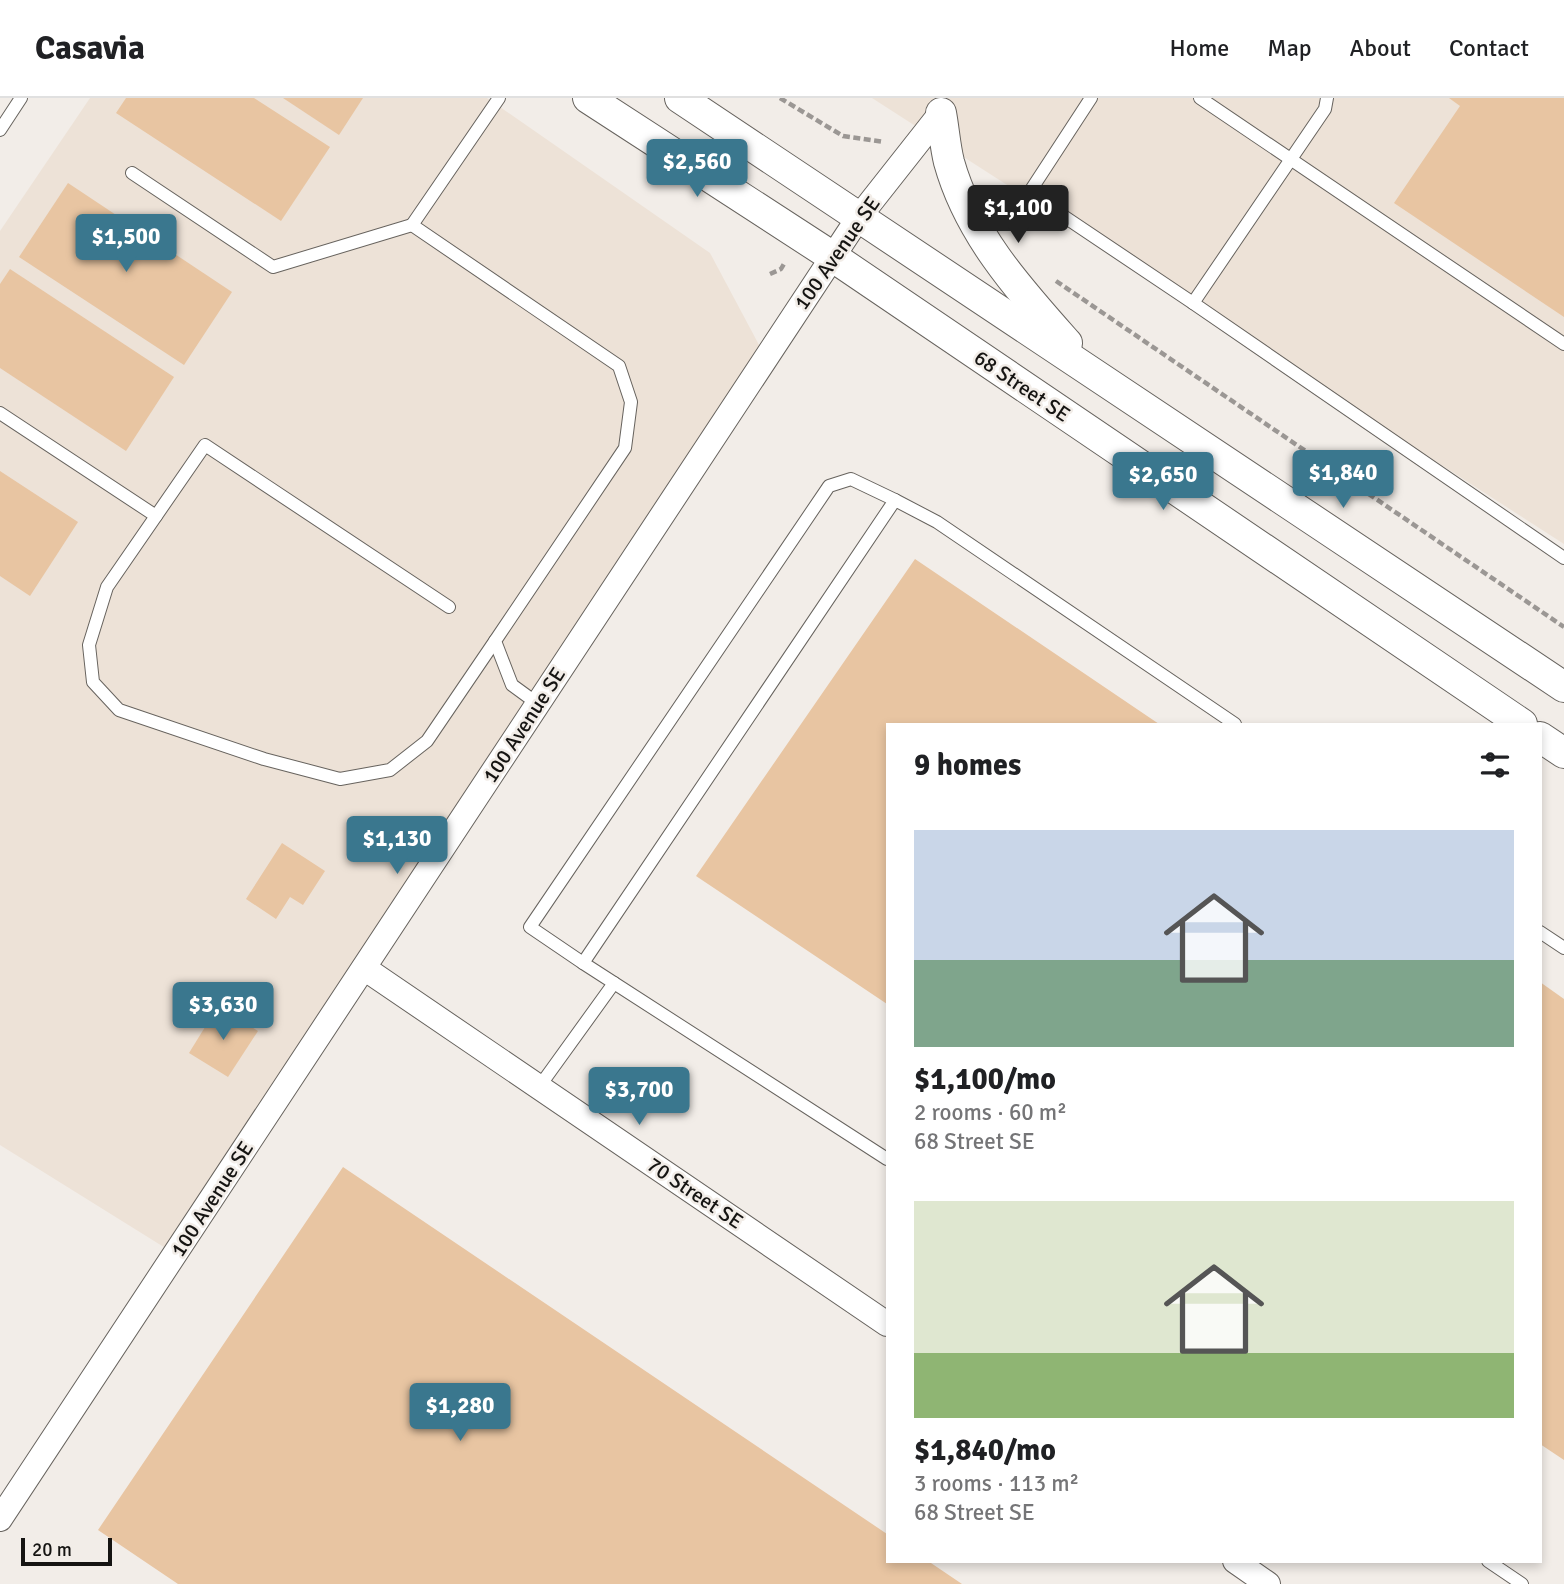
<!DOCTYPE html>
<html lang="en">
<head>
<meta charset="utf-8">
<style>
	body { margin:0; font-family:Signika,sans-serif; background:#f2f2f2; color:#202124; height:100vh; display:flex; flex-direction:column; font-size:26px; white-space:nowrap }
	* { box-sizing:border-box; margin:0 }
	p { font-size:23px; color:#757577 }
	.icon { flex:none; width:38px; height:38px; fill:none; stroke:currentColor; stroke-width:2; stroke-linecap:round; stroke-linejoin:round }
	.map { position:relative; flex:1; overflow:hidden }
	.panel { position:absolute; left:886px; top:625px; width:656px; height:840px; display:flex; flex-direction:column; background:#fff; border-radius:0px; box-shadow:0 4px 10px #0003 }
	.panel>* { flex:none }
	.scale { position:absolute; left:21px; bottom:18px; width:91px; box-sizing:border-box; padding-left:7px; border:4px solid #151412; border-top:0; font-size:19px; line-height:24px; white-space:nowrap; color:#151412; -webkit-text-stroke:5px #f2ede8; paint-order:stroke }
	.price { position:absolute; translate:-50% -60px; padding:0 16px; border-radius:7px; background:#3a778e; color:#fff; font-size:23px; line-height:46px; filter:drop-shadow(0 2px 4px #0008) }
	.price::after { content:''; position:absolute; left:50%; top:42px; width:21px; height:16px; margin-left:-10px; background:inherit; clip-path:polygon(0 0,100% 0,50% 100%) }
	.price.on { background:#222; color:#fff }
	ul { padding:0; list-style:none }
	li { display:grid; align-content:center; gap:14px; height:371px; padding:0 28px }
	li span { display:grid; place-items:center; height:217px; border-radius:0px; color:#555 }
	li>.icon { margin-inline-start:auto }
	span .icon { width:126px; height:126px; fill:#fffc; stroke-width:1 }
	li b { font-size:30px }
	h2 { display:flex; justify-content:space-between; align-items:center; height:84px; padding:0 28px; font-size:30px }
	header { display:flex; align-items:center; gap:42px; box-sizing:border-box; height:98px; padding:0 35px; background:#fff; border-bottom:2px solid #e0e0e0 }
	header strong { font-size:33px }
	nav { display:flex; gap:38px; margin-inline-start:auto; font-size:24px }
	.map>svg:first-child { display:block }
	.built { fill:#ede2d7 }
	.building { fill:#e8c5a2 }
	.lines { fill:none; stroke-linecap:round; stroke-linejoin:round }
	.service-casing { stroke:#67635e; stroke-width:14 }
	.minor-casing { stroke:#67635e; stroke-width:26 }
	.tertiary-casing { stroke:#67635e; stroke-width:32 }
	.path { stroke:#9b9794; stroke-width:4.5; stroke-dasharray:7 3.5; stroke-linecap:butt }
	.service { stroke:#fff; stroke-width:12 }
	.minor { stroke:#fff; stroke-width:24 }
	.tertiary { stroke:#fff; stroke-width:30 }
	.labels { text-anchor:middle; stroke-width:5; stroke-linejoin:round; paint-order:stroke }
	.street-label { font-size:21px; fill:#151412; stroke:#f2ede8 }
</style>
</head>
<body>
<header>
<strong>Casavia</strong>
<nav><a>Home</a><a>Map</a><a>About</a><a>Contact</a></nav>
</header>
<div class="map">
<svg width="1564" height="1486" viewBox="0 0 1564 1486">
	<rect width="100%" height="100%" fill="#f2ede8"/>
	<g class="built">
		<path d="M90 0H487L710 155 766 260 175 1156 0 1047V133Z"/>
		<path d="M872 0H1564V446Z"/>
	</g>
	<g class="building">
		<path d="M126 0H254L330 49 281 123 116 15Z"/>
		<path d="M283 0H363L339 37Z"/>
		<path d="M1449 0H1564V219L1394 105 1460 8Z"/>
		<path d="M68 85 232 194 184 267 19 159Z"/>
		<path d="M10 171 174 279 126 353 0 270V186Z"/>
		<path d="M0 373 78 424 30 498 0 478Z"/>
		<path d="M915 461 1159 626H887V906L696 778Z"/>
		<path d="M282 745 325 773 303 807 290 799 276 821 246 801Z"/>
		<path d="M1540 884 1564 901V1362L1540 1346Z"/>
		<path d="M218 908 258 933 228 979 189 955Z"/>
		<path d="M343 1069 887 1436V1463H928L962 1486H178L98 1432Z"/>
	</g>
	<g class="lines">
		<g class="service-casing">
			<g id="service">
				<path d="M499 0 412 127 619 268 631 304 625 350 495 543 512 587 538 606"/>
				<path d="M1091 0 1029 95 1193 205 1325 11 1327 0"/>
				<path d="M1200 0 1564 246"/>
				<path d="M0 32 21 0"/>
				<path d="M132 75 273 169 412 127"/>
				<path d="M1193 205 1564 460"/>
				<path d="M0 315 156 418"/>
				<path d="M449 509 205 347 107 489 89 547 93 584 119 612 264 661 340 681 390 672 427 643 495 543"/>
				<path d="M1540 834 1564 850"/>
				<path d="M583 865 530 829 829 388 851 381 895 402"/>
				<path d="M539 989 614 885"/>
				<path d="M887 1061 583 865 895 402 937 424 1235 626"/>
				<path d="M1488 1463 1522 1486"/>
			</g>
		</g>
		<g class="minor-casing">
			<g id="minor">
				<path d="M364 870 887 1226"/>
				<path d="M0 1421 859 119 941 15"/>
				<path d="M1235 1463 1268 1486"/>
			</g>
		</g>
		<g class="tertiary-casing">
			<g id="tertiary">
				<path d="M588 0 833 159 1522 626"/>
				<path d="M680 0 1564 589"/>
				<path d="M941 15C944 31 945 48 949 64 969 136 1018 190 1067 245"/>
				<path d="M1540 639 1564 655"/>
			</g>
		</g>
		<g class="path">
			<path d="M780 0 843 38 884 44"/>
			<path d="M770 176 781 171 785 164"/>
			<path d="M1056 183 1564 529"/>
		</g>
		<use href="#service" class="service"/>
		<use href="#minor" class="minor"/>
		<use href="#tertiary" class="tertiary"/>
	</g>
	<g class="labels">
		<g class="street-label">
			<text transform="translate(837 155) rotate(-55)" y="7">100 Avenue SE</text>
			<text transform="translate(1022 288) rotate(34)" y="7">68 Street SE</text>
			<text transform="translate(524 627) rotate(-57)" y="7">100 Avenue SE</text>
			<text transform="translate(695 1095) rotate(34)" y="7">70 Street SE</text>
			<text transform="translate(212 1101) rotate(-57)" y="7">100 Avenue SE</text>
		</g>
	</g>
</svg>
<div class="scale">20 m</div>
<b class="price" style="left:697px;top:101px">$2,560</b>
<b class="price on" style="left:1018px;top:147px">$1,100</b>
<b class="price" style="left:126px;top:176px">$1,500</b>
<b class="price" style="left:1343px;top:412px">$1,840</b>
<b class="price" style="left:1163px;top:414px">$2,650</b>
<b class="price" style="left:397px;top:778px">$1,130</b>
<b class="price" style="left:223px;top:944px">$3,630</b>
<b class="price" style="left:639px;top:1029px">$3,700</b>
<b class="price" style="left:460px;top:1345px">$1,280</b>
<section class="panel">
<h2>9 homes<svg class="icon" aria-label="filters" viewBox="0 0 24 24"><path d="M4 7h16M4 17h16"/><circle cx="9" cy="7" r="2"/><circle cx="15" cy="17" r="2"/></svg></h2>
<ul>
<li><span style="background:linear-gradient(#c9d6e8 60%,#7fa58c 0)"><svg class="icon" aria-label="home" viewBox="0 0 24 24"><path d="M3 11l9-7 9 7M6 9v11h12V9"/></svg></span><div><b>$1,100/mo</b><p>2 rooms · 60 m²</p><p>68 Street SE</p></div></li>
<li><span style="background:linear-gradient(#dfe7d0 70%,#8fb573 0)"><svg class="icon" aria-label="home" viewBox="0 0 24 24"><path d="M3 11l9-7 9 7M6 9v11h12V9"/></svg></span><div><b>$1,840/mo</b><p>3 rooms · 113 m²</p><p>68 Street SE</p></div></li>
</ul>
</section>
</div>
</body>
</html>
